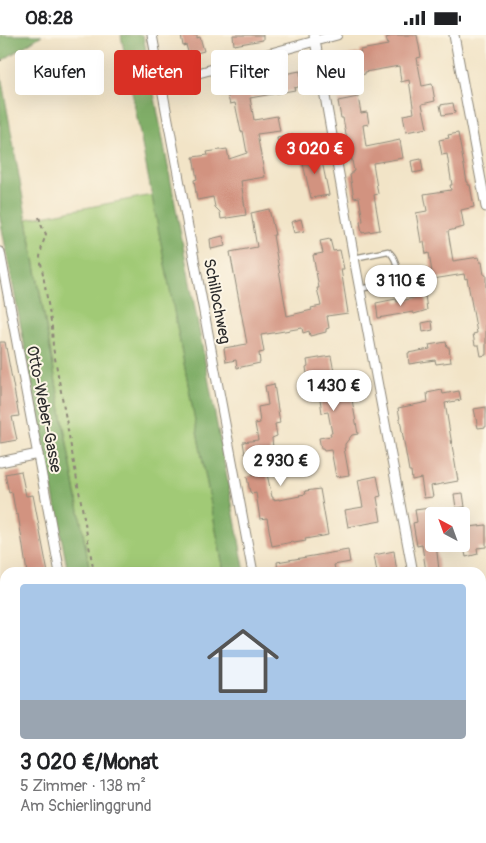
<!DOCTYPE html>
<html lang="de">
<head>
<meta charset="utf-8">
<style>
	body { margin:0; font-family:Pangolin,sans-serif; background:#f2f2f2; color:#202124; height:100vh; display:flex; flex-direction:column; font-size:19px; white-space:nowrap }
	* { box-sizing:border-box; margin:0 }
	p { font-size:16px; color:#757577 }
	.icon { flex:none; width:28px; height:28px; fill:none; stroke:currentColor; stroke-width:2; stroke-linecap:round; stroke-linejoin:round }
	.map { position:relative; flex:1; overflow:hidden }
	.sheet { position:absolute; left:0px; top:532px; width:486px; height:276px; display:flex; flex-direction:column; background:#fff; border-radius:15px 15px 0 0; box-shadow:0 5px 20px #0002 }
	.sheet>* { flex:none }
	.top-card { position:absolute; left:15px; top:15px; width:456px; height:45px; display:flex; gap:10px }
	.needle { width:32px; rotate:319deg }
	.tools { position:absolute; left:425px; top:472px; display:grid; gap:10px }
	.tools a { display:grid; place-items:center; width:45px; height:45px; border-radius:5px; background:#fff; box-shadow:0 5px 20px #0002; font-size:25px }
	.price { position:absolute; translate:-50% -42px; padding:0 11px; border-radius:18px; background:#fff; color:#222; font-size:16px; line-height:32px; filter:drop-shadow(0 1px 2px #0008) }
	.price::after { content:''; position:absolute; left:50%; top:30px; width:15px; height:11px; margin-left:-8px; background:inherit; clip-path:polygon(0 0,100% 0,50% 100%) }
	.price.current { background:#d93025; color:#fff }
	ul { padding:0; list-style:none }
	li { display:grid; align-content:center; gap:10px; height:265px; padding:0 20px }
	li span { display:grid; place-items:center; height:155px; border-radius:5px; color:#555 }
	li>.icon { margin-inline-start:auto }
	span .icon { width:90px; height:90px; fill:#fffc; stroke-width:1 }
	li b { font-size:21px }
	.chip { padding:0 18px; border-radius:5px; background:#fff; box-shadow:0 5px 20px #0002; font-size:18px; line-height:45px }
	.chip.current { background:#d93025; color:#fff }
	.status { display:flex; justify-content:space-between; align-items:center; height:35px; padding:0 25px; background:#fff; direction:ltr }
	.status svg { height:14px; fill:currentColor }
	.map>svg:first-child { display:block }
	.green { fill:#a1ca76; stroke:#667a50 }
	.forest { fill:#80ae67; stroke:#566c49 }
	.building { fill:#d29380 }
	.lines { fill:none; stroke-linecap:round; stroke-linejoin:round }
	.service-casing { stroke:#8e8879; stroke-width:7 }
	.minor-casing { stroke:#8e8879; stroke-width:11 }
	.path { stroke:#8e8879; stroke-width:2; stroke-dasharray:4 4; stroke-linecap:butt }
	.service { stroke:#fff; stroke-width:4.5 }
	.minor { stroke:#fff; stroke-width:9 }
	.labels { text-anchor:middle; stroke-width:4; stroke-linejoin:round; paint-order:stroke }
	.street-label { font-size:16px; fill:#2b2b2b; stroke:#fcf5e5 }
</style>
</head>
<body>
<div class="status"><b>08:28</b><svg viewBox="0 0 49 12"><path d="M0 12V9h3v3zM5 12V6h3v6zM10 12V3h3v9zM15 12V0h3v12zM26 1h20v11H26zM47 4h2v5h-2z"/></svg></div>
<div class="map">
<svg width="486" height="808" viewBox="0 0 486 808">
	<rect width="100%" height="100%" fill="#fcf5e5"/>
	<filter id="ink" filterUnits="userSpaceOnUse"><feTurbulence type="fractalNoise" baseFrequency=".02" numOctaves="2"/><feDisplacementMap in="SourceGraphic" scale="10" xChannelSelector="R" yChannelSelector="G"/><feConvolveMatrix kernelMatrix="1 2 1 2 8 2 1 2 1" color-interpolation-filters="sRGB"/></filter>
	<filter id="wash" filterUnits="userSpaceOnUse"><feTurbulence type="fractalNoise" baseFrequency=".0096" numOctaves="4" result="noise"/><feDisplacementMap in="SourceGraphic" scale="20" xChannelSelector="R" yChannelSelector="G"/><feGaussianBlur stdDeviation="1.12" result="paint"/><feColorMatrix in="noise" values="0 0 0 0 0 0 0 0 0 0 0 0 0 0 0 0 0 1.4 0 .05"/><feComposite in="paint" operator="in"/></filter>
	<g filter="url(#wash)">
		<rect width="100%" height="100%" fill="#f2e4c7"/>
		<g class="green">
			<path d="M152 160 224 537H90L27 184Z"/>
			<path d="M138 804H185L166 808H139Z"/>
		</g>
		<g class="forest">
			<path d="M0 0H42L0 27Z"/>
			<path d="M121 0H143L245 537H224Z"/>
			<path d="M0 35 90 537H68L0 183Z"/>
			<path d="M486 658V698L481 690V661Z"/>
			<path d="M185 804H216L208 808H166Z"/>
		</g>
		<g id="blocks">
			<g class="building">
				<path d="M181 0H197V3L200 2 204 16 189 20 186 10 183 11Z"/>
				<path d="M233 0H263V5L234 10Z"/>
				<path d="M395 0H417L421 22 417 23 422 51 432 49 435 66 422 69 427 93 406 97 403 80 414 78 409 45 401 47 399 31 365 37V39L334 45 330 23 361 18 360 15 388 10 386 3Z"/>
				<path d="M281 32V34H283L284 39 300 36 302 51 294 53 295 55 250 63 254 85 277 81 280 96 257 99 265 142 241 146 246 180 221 184 220 177 215 172 213 162 197 165 194 145 197 144 193 122 208 120 207 117 227 114 229 124 247 118 243 96 241 97 235 68 230 69 224 49 231 47 230 46 257 40 256 39 267 37V34Z"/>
				<path d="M358 62 361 78 367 77 369 89 363 90 366 112 400 105 403 123 373 128 378 159 374 160 380 195 362 198 360 187 363 186 359 162 354 163 350 140 352 139V137L354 136 348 105H347L343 83H341L338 66Z"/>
				<path d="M453 68 455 78 442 80 440 70Z"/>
				<path d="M458 98 467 147H468V150H470L474 172 461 175 464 192 448 196 453 226 479 222 480 227H482L484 240H486V320L481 321 479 310H475L473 299 477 298 467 243 465 244 464 239 433 244 429 218 426 219 424 207H421L416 178 427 176 424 159 451 155 450 150H452L447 119 442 120 439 105 449 103 448 100Z"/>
				<path d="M293 100 296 117 280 119 277 103Z"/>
				<path d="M320 117 329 160 311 163 301 120Z"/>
				<path d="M421 124 423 136 413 138 411 126Z"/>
				<path d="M269 174 275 200H273L287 281 312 275 311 273 321 271 317 253H319L313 220 323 218 320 206 330 204 333 216 340 215 344 234H341L348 278 327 281 329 293 326 294V297L310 301 309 296 303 298 302 293 261 300 264 317 259 318 260 328 237 333 236 325 226 327 224 313 247 309 230 217 257 212 251 178Z"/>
				<path d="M301 184 304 196 294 198 291 187Z"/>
				<path d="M223 201 225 211 211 214 210 204Z"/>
				<path d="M425 260 427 275 414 279 413 277 378 283 376 268 396 264 397 267Z"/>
				<path d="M432 286 433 295 423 297 422 288Z"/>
				<path d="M0 307H5L19 381 12 382 17 405 0 408Z"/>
				<path d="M446 307 447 312H449L451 327 436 329 435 325 409 329 408 318 430 314 429 310Z"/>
				<path d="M331 321 337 353H341L342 354 350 353 358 399 352 400 345 409V413H344L349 440 336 442 331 415 324 416 323 414H321L319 403 331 401 330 398H332L328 377 322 378 320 364 322 363 318 345 308 346 306 332 308 331 307 325Z"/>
				<path d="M274 349 280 388 275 389 277 401 272 403 273 413H270L272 426 266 427V430H265L272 462H273V465L279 464V465L300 461 299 460 306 459 305 456 320 454 328 500 305 504 306 506 294 508 293 507 272 511 267 483 260 484 256 458 251 459V457H250L247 442 253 440 250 418 245 419 243 407 258 405 255 389 260 388 258 372 268 370 265 351Z"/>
				<path d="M442 355 443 359 459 356 461 365 445 368 458 446 431 451 433 462 424 463 421 443 412 445 411 436H409L398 373 428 367 427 358Z"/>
				<path d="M486 372V392L478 393 474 374Z"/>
				<path d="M21 436 26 461 33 460 48 538H27L18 479 16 480 12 457 9 458 5 439Z"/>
				<path d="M377 441 381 461 377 462 381 486 348 492 345 475 363 472 358 445Z"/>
				<path d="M463 458 465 472 456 473 454 459Z"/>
				<path d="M430 473 433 486 429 487 433 509H436L439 535 426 537 422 510 417 511 413 488 417 487 415 475Z"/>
				<path d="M461 473H466L469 492 486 490V512L477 513 478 519 466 522 464 512H461Z"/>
				<path d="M348 515 350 527 334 530 336 538H278L277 527Z"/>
				<path d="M394 516 397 538H377L374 520Z"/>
			</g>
		</g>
	</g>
	<g filter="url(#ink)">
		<use href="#blocks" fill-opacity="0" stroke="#8e8879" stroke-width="1"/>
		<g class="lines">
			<g class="service-casing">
				<path id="service" d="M354 223 388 216C397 223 397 233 398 243L396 246 360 254"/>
			</g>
			<g class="minor-casing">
				<g id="minor">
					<path d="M152 0 253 538"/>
					<path d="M314 0 354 223 413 538"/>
					<path d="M454 0 486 172"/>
					<path d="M162 48 337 0"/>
					<path d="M0 217 60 538"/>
					<path d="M0 427 38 419"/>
					<path d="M481 651 486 648"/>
					<path d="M111 804V808"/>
					<path d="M237 808 242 804"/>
				</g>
			</g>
			<g class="path">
				<path d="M0 24 1 26"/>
				<path d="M39 182 42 192 46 199 42 211 40 222 52 292 53 312 73 423 94 538"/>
				<path d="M143 804 144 808"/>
				<path d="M284 804 286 808"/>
				<path d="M361 804 363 808"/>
			</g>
			<use href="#service" class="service"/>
			<use href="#minor" class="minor"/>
		</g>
	</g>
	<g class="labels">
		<g class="street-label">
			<text transform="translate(218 266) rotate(79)" y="6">Schillochweg</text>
			<text transform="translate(45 374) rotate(79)" y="6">Otto-Weber-Gasse</text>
		</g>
	</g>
</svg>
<div class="tools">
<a><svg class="needle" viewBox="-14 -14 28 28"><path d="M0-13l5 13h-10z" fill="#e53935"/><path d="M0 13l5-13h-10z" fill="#757577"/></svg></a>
</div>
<b class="price current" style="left:315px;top:140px">3 020 €</b>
<b class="price" style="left:401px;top:272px">3 110 €</b>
<b class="price" style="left:334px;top:377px">1 430 €</b>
<b class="price" style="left:281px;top:452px">2 930 €</b>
<div class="top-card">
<a class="chip">Kaufen</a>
<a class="chip current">Mieten</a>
<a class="chip">Filter</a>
<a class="chip">Neu</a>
</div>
<section class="sheet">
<ul>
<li><span style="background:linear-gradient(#a9c7e8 75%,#9aa5b1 0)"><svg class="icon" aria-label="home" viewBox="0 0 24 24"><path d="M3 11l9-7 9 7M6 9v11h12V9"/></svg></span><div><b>3 020 €/Monat</b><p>5 Zimmer · 138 m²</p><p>Am Schierlinggrund</p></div></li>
</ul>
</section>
</div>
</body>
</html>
